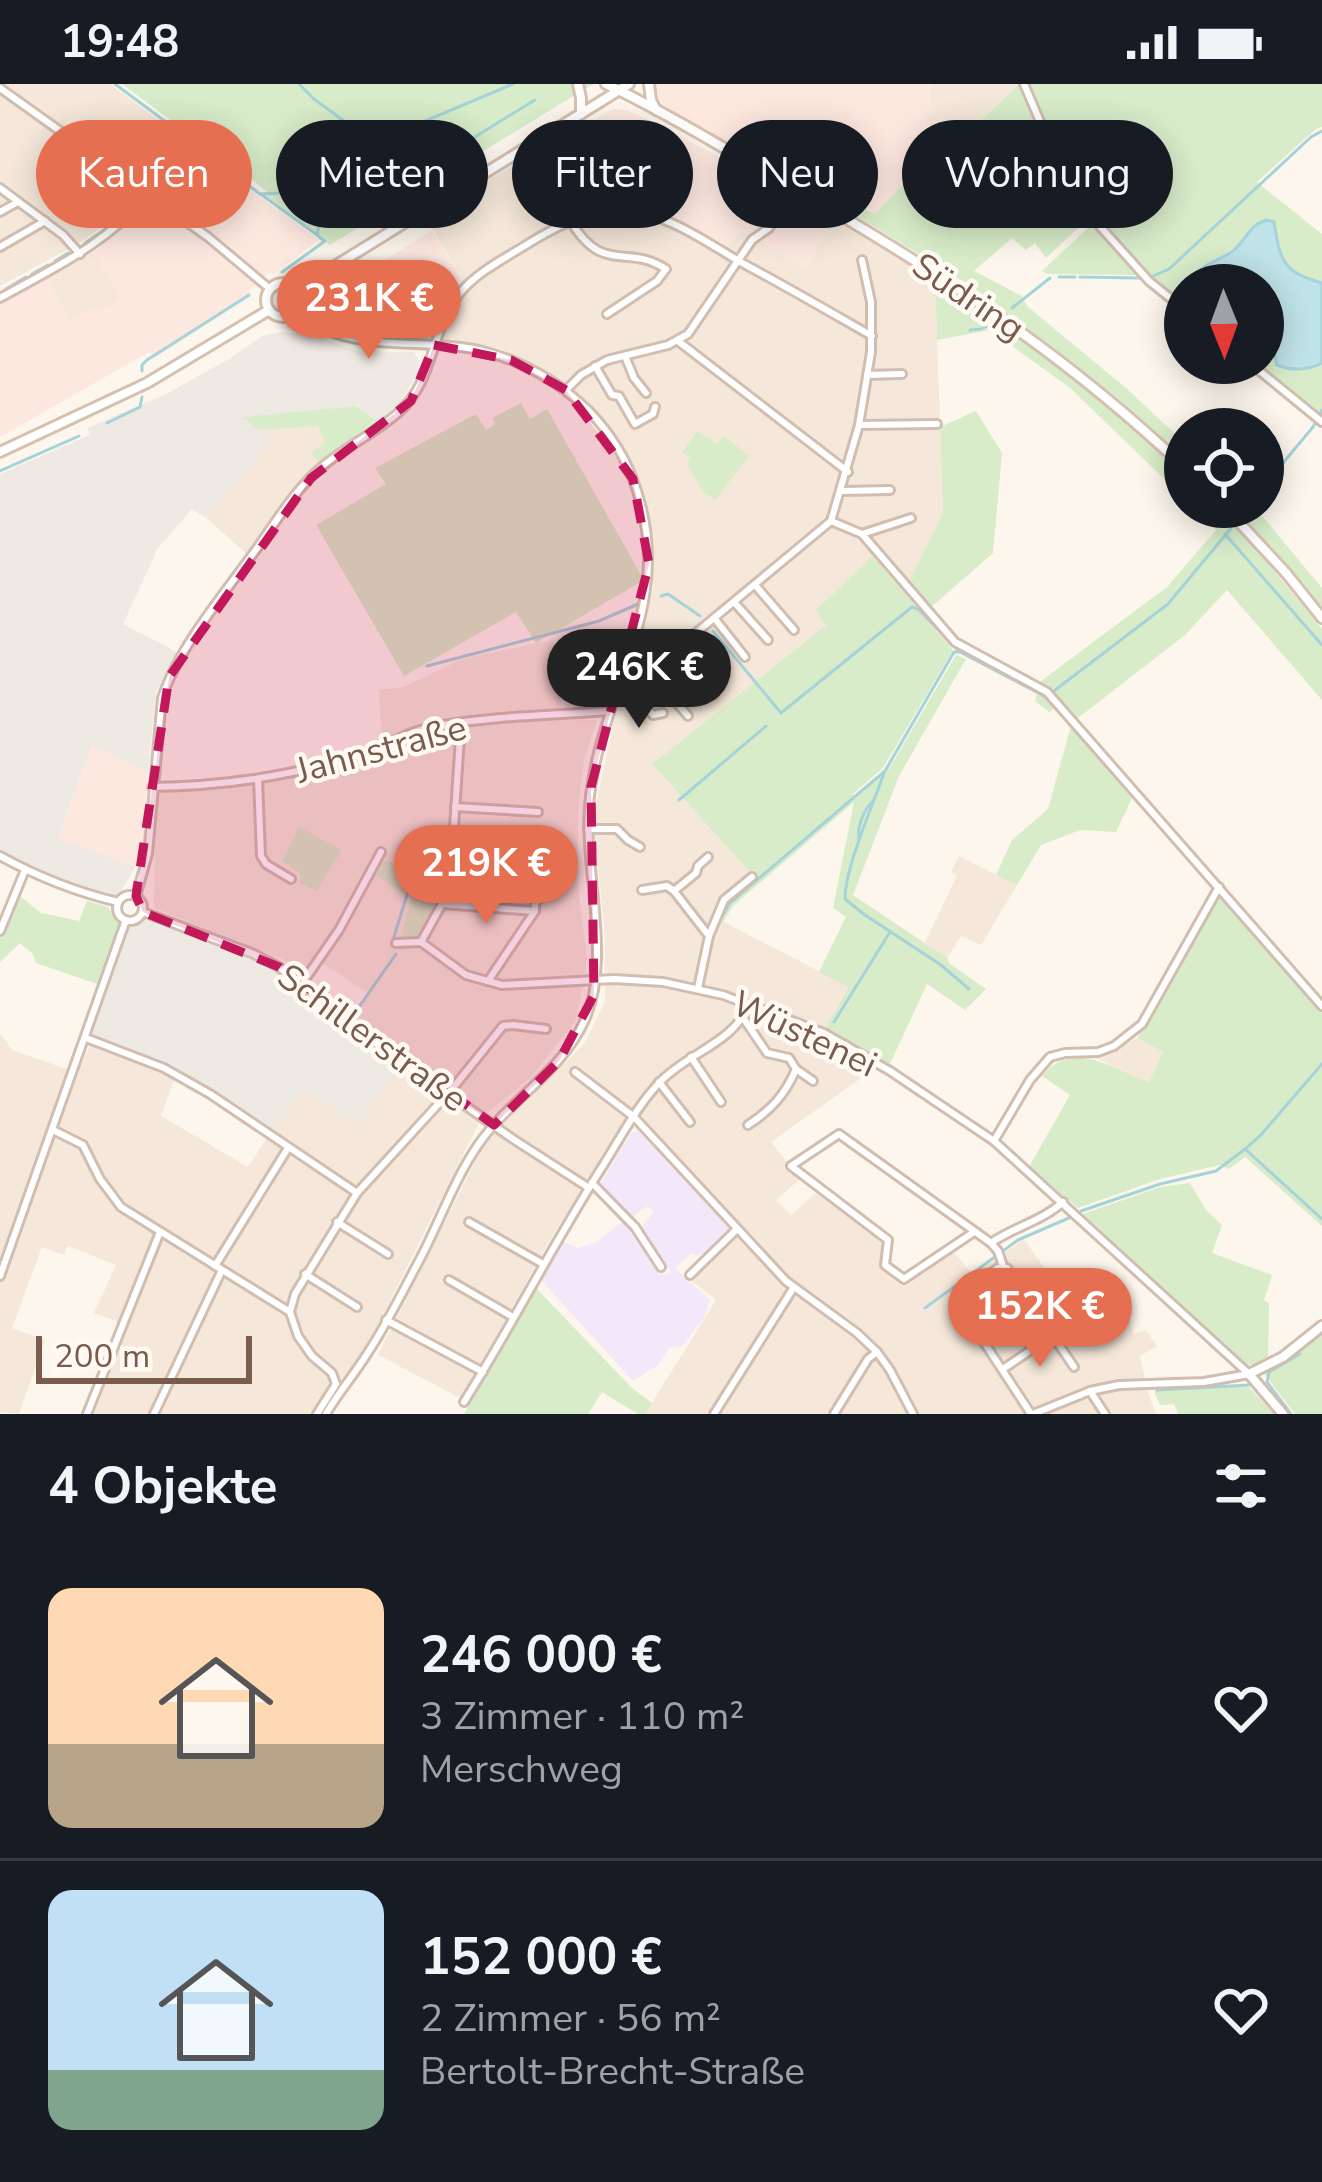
<!DOCTYPE html>
<html lang="de">
<head>
<meta charset="utf-8">
<style>
	body { margin:0; font-family:"Nunito Sans",sans-serif; background:#20242c; color:#f1f3f6; height:100vh; display:flex; flex-direction:column; font-size:45px; white-space:nowrap }
	* { box-sizing:border-box; margin:0 }
	p { font-size:39px; color:#9ea1a6 }
	.icon { flex:none; width:66px; height:66px; fill:none; stroke:currentColor; stroke-width:2; stroke-linecap:round; stroke-linejoin:round }
	.map { position:relative; height:1330px; overflow:hidden }
	.drawer { display:flex; flex-direction:column; background:#171b24; flex:1 }
	.drawer>* { flex:none }
	.guide { position:absolute; left:36px; top:36px; width:1251px; height:108px; display:flex; gap:24px }
	.needle { width:78px; rotate:179deg }
	.tools { position:absolute; left:1164px; top:180px; display:grid; gap:24px }
	.tools a { display:grid; place-items:center; width:120px; height:120px; border-radius:50%; background:#171b24; box-shadow:0 6px 30px #0003; font-size:60px }
	.scale { position:absolute; left:36px; bottom:30px; width:216px; box-sizing:border-box; padding-left:12px; border:6px solid #7a5c4d; border-top:0; font-size:33px; line-height:42px; white-space:nowrap; color:#7a5c4d; -webkit-text-stroke:9px #fffaf3; paint-order:stroke }
	.price { position:absolute; translate:-50% -102px; padding:0 27px; border-radius:42px; background:#e76f51; color:#fff; font-size:39px; line-height:78px; filter:drop-shadow(0 3px 6px #0008) }
	.price::after { content:''; position:absolute; left:50%; top:72px; width:36px; height:27px; margin-left:-18px; background:inherit; clip-path:polygon(0 0,100% 0,50% 100%) }
	.price.on { background:#222; color:#fff }
	ul { padding:0; list-style:none }
	li { display:flex; align-items:center; gap:36px; height:300px; padding:0 48px }
	li+li { border-top:3px solid #363941 }
	li span { display:grid; place-items:center; flex:none; width:336px; height:240px; border-radius:24px; color:#555 }
	li>.icon { margin-inline-start:auto }
	span .icon { width:144px; height:144px; fill:#fffc; stroke-width:1 }
	li b { font-size:51px }
	h2 { display:flex; justify-content:space-between; align-items:center; height:144px; padding:0 48px; font-size:51px }
	.pill { padding:0 42px; border-radius:54px; background:#171b24; box-shadow:0 6px 30px #0003; font-size:42px; line-height:108px }
	.pill.on { background:#e76f51; color:#fff }
	.status { display:flex; justify-content:space-between; align-items:center; height:84px; padding:0 60px; background:#171b24; direction:ltr }
	.status svg { height:33px; fill:currentColor }
	.map>svg:first-child { display:block }
	.residential { fill:#f5e8da }
	.commercial { fill:#fde8e0 }
	.industrial { fill:#efe9e4 }
	.education { fill:#f3e8fa }
	.green { fill:#d8ecc9 }
	.water { fill:#bfe3e8; stroke:#a5d3da; stroke-width:3 }
	.lines { fill:none; stroke-linecap:round; stroke-linejoin:round }
	.stream { stroke:#a5d3da; stroke-width:3 }
	.minor-casing { stroke:#d1beb0; stroke-width:12 }
	.tertiary-casing { stroke:#d1beb0; stroke-width:14 }
	.secondary-casing { stroke:#d6c0b0; stroke-width:14 }
	.minor { stroke:#fff; stroke-width:6 }
	.tertiary { stroke:#fff; stroke-width:8 }
	.secondary { stroke:#fff; stroke-width:8 }
	.marked { fill:#c2185b; fill-opacity:0.2; stroke:#c2185b; stroke-width:9; stroke-dasharray:24 15; stroke-linejoin:round }
	.labels { text-anchor:middle; stroke-width:9; stroke-linejoin:round; paint-order:stroke }
	.street-label { font-size:36px; fill:#7a5c4d; stroke:#fffaf3 }
</style>
</head>
<body>
<div class="status"><b>19:48</b><svg viewBox="0 0 49 12"><path d="M0 12V9h3v3zM5 12V6h3v6zM10 12V3h3v9zM15 12V0h3v12zM26 1h20v11H26zM47 4h2v5h-2z"/></svg></div>
<div class="map">
<svg width="1322" height="1330" viewBox="0 0 1322 1330">
	<rect width="100%" height="100%" fill="#fdf6ec"/>
	<g class="residential">
		<path d="M0 0H110L205 70 161 112 138 96 128 116 100 144 78 160 0 202Z"/>
		<path d="M934 0H1019L981 36 999 55 964 89 942 60 945 56 925 38 931 28 928 5Z"/>
		<path d="M517 79 556 139 567 133 612 123 644 127 686 143 741 146 807 185 834 133 935 193 943 428 908 499 873 473 827 540 652 680 747 785 759 791 727 818 720 836 848 902 822 953 874 985 771 1058 800 1095 776 1116 791 1131 817 1108 889 1160 887 1180 904 1192 954 1168 973 1191 1024 1155 1080 1235 1120 1211 1134 1250 1146 1246 1157 1262 1140 1272 1147 1306 1156 1330H645L716 1216 689 1195 739 1145 637 1027 592 1088 548 1159 462 1315 378 1271 481 1066 505 1038 585 959 605 917V853L593 733 613 642 644 546 653 504 654 460 648 425 624 368 564 299 498 264 431 254 439 233 464 197 426 134Z"/>
		<path d="M94 168 120 214 107 223 90 225 70 237 46 194Z"/>
		<path d="M300 341 318 342 326 358 312 369 320 380 246 469 206 434 270 357 258 346Z"/>
		<path d="M553 556 563 635 597 636 584 676 578 727V801L587 876 576 936 531 993 482 1033 377 1243 347 1290 329 1305 314 1330H89L125 1240 94 1229 116 1181 68 1162 64 1171 42 1163 12 1244 45 1256 19 1330 0 1328V949L12 966 78 989 91 959 175 993 161 1032 248 1083 272 1046 304 1005 404 975 352 938 369 910 314 873 302 889 282 875 154 824 156 707 224 705 383 668 379 606 404 603 462 575Z"/>
		<path d="M959 772 1017 801 981 861 961 852 947 874 924 860 957 792 951 788Z"/>
		<path d="M1137 954 1163 968 1149 999 1096 974 1114 968Z"/>
	</g>
	<g class="commercial">
		<path d="M656 0H934L928 5 931 28 925 38 946 55 875 131 844 117 840 122 663 21 655 8Z"/>
		<path d="M613 25 626 26 643 33 834 133 807 185 742 147 724 165 686 143 644 127 612 123 567 133 556 140 517 79Z"/>
		<path d="M209 75 319 156 274 190 269 189 249 206 251 212 156 273 149 268 0 353V220L46 194 70 236 90 225 107 223 119 214 94 168 143 123 161 125 171 120 195 136 212 111 189 94Z"/>
		<path d="M432 146 464 197 439 233 431 254 357 250 330 244 315 235 317 220Z"/>
		<path d="M92 661 148 688 144 758 135 783 58 755Z"/>
	</g>
	<g class="industrial">
		<path d="M281 248 316 252 363 269 414 268 419 276 418 289 398 322 380 339 356 322 245 334 271 357 206 434 192 425 158 464 123 540 177 568 156 608 148 688 92 661 58 754 135 783 118 813 80 804 26 783 0 769V390L90 351 87 344 166 310 229 275 262 252Z"/>
		<path d="M143 831 266 879 351 944 405 974 358 1041 305 1006 272 1046 165 983 89 955 126 845 134 842Z"/>
	</g>
	<path class="education" d="M638 1047 728 1142 729 1147 709 1167 697 1172 692 1169 675 1184 710 1216 704 1234 682 1262 669 1264 658 1281 633 1297 541 1196 564 1158 577 1164 597 1158 623 1137 659 1190 664 1191 671 1188 640 1145 654 1128 648 1122 632 1133 601 1099 632 1048Z"/>
	<g class="green">
		<path d="M122 0H593L330 161 265 110 267 108 207 58 204 61Z"/>
		<path d="M1019 0H1022L1068 112 1089 134 1046 174 1035 159 1026 166 1012 154 974 187 1022 212 1027 222 1126 304 1185 359V378L1116 313 958 194 840 122 844 116 875 130 942 60 965 88 998 55 980 37Z"/>
		<path d="M1028 0H1322V43L1317 44 1257 98 1322 150V199C1293 191 1278 179 1276 148L1244 154C1231 170 1213 174 1198 188L1199 201H1185V221L1154 196 1075 108Z"/>
		<path d="M1092 140 1137 191 1047 190 1042 187Z"/>
		<path d="M935 193C1022 255 1108 317 1185 391V415L1070 304 990 246 937 256Z"/>
		<path d="M1263 247 1269 252 1278 281 1312 284 1322 279V332L1256 279H1263Z"/>
		<path d="M521 319 530 335 547 325 644 496 536 559 516 528 404 592 316 441 386 400 375 384 476 330 486 346 495 340 492 334Z"/>
		<path d="M356 322 380 339 320 380 311 369 325 358 318 342 258 346 243 333Z"/>
		<path d="M976 327 1002 369 993 469 930 524 908 499 943 428 940 343Z"/>
		<path d="M697 347 717 360 724 352 749 372 715 416 702 406 687 380 690 373 682 368Z"/>
		<path d="M1193 423H1217L1240 445 1322 545V616L1227 506 1185 551 1078 634 1063 618 1049 628 1035 617 1041 597 1167 503 1216 446Z"/>
		<path d="M1232 423H1254L1258 427 1322 504V524L1256 446Z"/>
		<path d="M873 472 953 566 883 684 853 710 855 715 889 685 956 571 966 575 899 692 853 811 947 874 949 879 986 905 965 926 927 900 889 982 825 946 848 903 819 888 846 833 833 824 854 718 733 822 723 838 719 836 727 818 758 791 747 785 652 680 826 541 816 526Z"/>
		<path d="M1071 642 1132 714 1116 748 1080 746 1041 761 1017 801 996 791 1012 756 1048 725Z"/>
		<path d="M299 743 342 766 317 806 300 799 301 790 282 777Z"/>
		<path d="M380 775 419 788 441 789 440 821 420 856 400 857 411 814 372 789Z"/>
		<path d="M16 809 41 829 79 837 87 817 108 823 119 840 100 901 36 879 33 870 20 859 0 878V849Z"/>
		<path d="M1219 809 1322 927V1142L1245 1073 1229 1085 1220 1081 1160 1095 1078 1124 1029 1083 1070 1011 1042 992C1073 954 1113 985 1149 998L1163 968 1137 954 1153 932Z"/>
		<path d="M1190 1099 1206 1126 1222 1141 1212 1169 1272 1191 1264 1216 1269 1219 1268 1276 1258 1281 1245 1280 1083 1130 1160 1103Z"/>
		<path d="M536 1204 631 1303 652 1319 645 1330H638L602 1308 588 1330H464Z"/>
		<path d="M1322 1247V1330H1295L1263 1288 1305 1263Z"/>
		<path d="M1232 1302 1249 1303 1275 1330H1178L1174 1320 1160 1321 1154 1307Z"/>
	</g>
	<path class="water" d="M1266 136 1274 138C1280 176 1282 188 1322 199V279C1308 286 1292 287 1277 281L1269 252 1263 247V201H1199L1198 188C1209 177 1224 175 1235 165 1248 153 1249 142 1266 136Z"/>
	<g class="lines">
		<g class="stream">
			<path d="M115 0 205 67"/>
			<path d="M299 0 314 15 370 56H380L513 0"/>
			<path d="M213 74 260 110 304 108 328 122"/>
			<path d="M403 86 418 90"/>
			<path d="M420 92 481 49 535 16"/>
			<path d="M262 111 317 151"/>
			<path d="M109 141 118 132"/>
			<path d="M324 157 317 151 321 129 328 122C335 125 337 128 345 125 353 123 379 106 383 101"/>
			<path d="M85 159 104 146"/>
			<path d="M55 177 68 169"/>
			<path d="M282 188 325 157"/>
			<path d="M32 190 48 181"/>
			<path d="M1059 193H1075"/>
			<path d="M1080 193 1139 194"/>
			<path d="M1151 193 1169 185 1311 53 1322 47"/>
			<path d="M6 205 26 193"/>
			<path d="M1012 224 1050 194"/>
			<path d="M970 246 981 245 992 239"/>
			<path d="M142 287V281L147 276 249 211"/>
			<path d="M107 339 140 323 142 313"/>
			<path d="M0 387 79 352"/>
			<path d="M1263 403 1313 343 1322 326"/>
			<path d="M1244 426 1247 423"/>
			<path d="M1225 450 1322 561"/>
			<path d="M661 512 668 510 700 532"/>
			<path d="M713 547 781 629 912 523 918 525 959 567"/>
			<path d="M427 582 599 537 638 520"/>
			<path d="M884 689C873 721 845 783 845 815L865 831 941 881 969 905"/>
			<path d="M679 716 766 642"/>
			<path d="M859 756C857 743 863 726 874 716"/>
			<path d="M721 834 730 819 885 687 954 568H960L1046 613 1168 520 1232 443"/>
			<path d="M394 853 414 788"/>
			<path d="M352 933 396 870"/>
			<path d="M834 938 890 848"/>
			<path d="M1322 980 1260 1052 1245 1065 1322 1135"/>
			<path d="M1081 1127 1160 1100 1216 1087 1245 1065"/>
			<path d="M925 1224 1018 1156 1071 1133"/>
			<path d="M1157 1306 1249 1301"/>
			<path d="M1291 1330 1267 1298 1269 1288 1300 1270"/>
		</g>
		<g class="minor-casing">
			<g id="minor">
				<path d="M1024 0 1071 110 1149 197 1185 226"/>
				<path d="M0 4 208 153 270 205"/>
				<path d="M0 104 63 151 80 170"/>
				<path d="M162 119 206 74"/>
				<path d="M0 128 18 118"/>
				<path d="M570 136C603 192 626 159 666 185L657 197 607 230"/>
				<path d="M0 163 45 137"/>
				<path d="M0 214C54 184 108 159 148 110"/>
				<path d="M296 227C347 272 417 253 479 266 521 276 558 297 589 327 610 349 627 375 636 404 678 525 598 607 589 722 584 789 613 877 584 938 561 988 509 1016 478 1061 454 1096 440 1137 420 1175 403 1207 387 1240 367 1270 354 1291 338 1309 326 1330"/>
				<path d="M678 257 848 388"/>
				<path d="M625 272 634 294 646 309"/>
				<path d="M1250 279 1322 338"/>
				<path d="M595 282 612 311 619 312 635 340 653 330 655 323"/>
				<path d="M867 291 902 290"/>
				<path d="M566 306 581 291 607 276 668 261 688 250 752 156 769 144 781 125 786 122"/>
				<path d="M859 341 937 340"/>
				<path d="M842 407 890 406"/>
				<path d="M831 437 862 450 955 558 1047 608 1322 922"/>
				<path d="M862 450 911 434"/>
				<path d="M755 501 794 546"/>
				<path d="M734 518 768 556"/>
				<path d="M715 535 745 573"/>
				<path d="M677 565 714 610"/>
				<path d="M625 586 641 591 650 587 831 437 859 341 871 268V218L862 176"/>
				<path d="M650 587 688 632"/>
				<path d="M618 607 633 608 653 631 663 629"/>
				<path d="M258 695 261 772 266 780 291 795"/>
				<path d="M152 703C223 702 282 693 351 674 381 666 406 647 437 642 493 632 553 631 610 627"/>
				<path d="M455 723 538 728"/>
				<path d="M588 745H617L628 756 640 763"/>
				<path d="M0 772C38 793 76 808 118 818"/>
				<path d="M451 788 461 639"/>
				<path d="M642 806 667 802 674 807 709 852 698 904"/>
				<path d="M674 807 696 789 698 782 708 773"/>
				<circle cx="130" cy="824" r="13"/>
				<path d="M136 812 148 770 162 614C179 563 223 511 255 467 275 439 296 404 323 382 347 362 375 349 398 329 435 297 430 246 460 209 476 189 505 174 526 161 555 143 585 127 620 127 666 127 705 158 744 180 787 203 830 228 872 252"/>
				<path d="M484 822 486 797"/>
				<path d="M535 827V820L545 806"/>
				<path d="M143 828 254 870 279 883 346 938 513 1055 589 1104"/>
				<path d="M0 847 25 786"/>
				<path d="M709 852 724 816 752 793"/>
				<path d="M421 858 442 820 535 827 488 897"/>
				<path d="M396 859 421 858 466 891 502 901 614 895 663 898 723 911 824 949 890 987 994 1057 1249 1290"/>
				<path d="M301 901 339 846 381 768"/>
				<path d="M744 935 767 969 789 974 796 985C785 1011 771 1026 748 1041"/>
				<path d="M86 954 164 984 210 1010 357 1109"/>
				<path d="M691 973 721 1018"/>
				<path d="M796 985 813 997"/>
				<path d="M575 988 634 1033 786 1197 857 1249 877 1268 890 1286 913 1330"/>
				<path d="M659 998 690 1038"/>
				<path d="M53 1046 83 1061 100 1095 121 1123 290 1228"/>
				<path d="M994 1057 1030 996 1050 973 1065 969 1098 968 1114 962 1142 940 1219 803"/>
				<path d="M592 1099 635 1143 661 1183"/>
				<path d="M337 1138 388 1170"/>
				<path d="M469 1138 543 1180"/>
				<path d="M974 1148 904 1195 885 1181 888 1156 791 1082 839 1050 991 1159 998 1167 1003 1182"/>
				<path d="M991 1159C1014 1143 1042 1137 1063 1118"/>
				<path d="M215 1182 288 1064"/>
				<path d="M305 1190 357 1223"/>
				<path d="M690 1191 736 1146"/>
				<path d="M0 1192 126 836"/>
				<path d="M449 1196 513 1233"/>
				<path d="M386 1236 483 1288"/>
				<path d="M1003 1285 1053 1251"/>
				<path d="M1090 1307 1105 1330"/>
				<path d="M464 1318C513 1240 554 1158 604 1080 621 1053 638 1020 661 997 689 968 734 959 749 920"/>
				<path d="M87 1330 160 1148"/>
				<path d="M154 1330 222 1186"/>
				<path d="M317 1330 336 1300 332 1289 312 1272 298 1252 290 1228 295 1210 357 1109 453 1004 503 942 513 941 546 945"/>
				<path d="M714 1330 794 1203"/>
				<path d="M834 1330 868 1275 877 1268"/>
				<path d="M1031 1330 959 1220V1212L998 1184H1007L1074 1283"/>
				<path d="M1033 1330 1090 1307 1119 1301 1204 1298 1249 1290"/>
			</g>
		</g>
		<g class="tertiary-casing">
			<path id="tertiary" d="M1283 1330 1249 1290 1283 1273 1322 1242"/>
		</g>
		<g class="secondary-casing">
			<g id="secondary">
				<path d="M578 0 581 14V30"/>
				<path d="M606 0C664 27 719 62 775 93 925 179 1059 264 1185 384"/>
				<path d="M649 0 651 16 656 26"/>
				<circle cx="283" cy="216" r="17"/>
				<path d="M296 206 629 0"/>
				<path d="M0 368 147 299 269 226"/>
				<path d="M1225 423 1286 489 1322 534"/>
			</g>
		</g>
		<use href="#minor" class="minor"/>
		<use href="#tertiary" class="tertiary"/>
		<use href="#secondary" class="secondary"/>
	</g>
	<path class="marked" d="M434 261 511 276 566 306 633 395 649 480 591 703 594 911 559 977 494 1041 279 883 143 828 136 812 169 593 311 394 411 317Z"/>
	<g class="labels">
		<g class="street-label">
			<text transform="translate(969 212) rotate(34)" y="13">Südring</text>
			<text transform="translate(381 664) rotate(-15)" y="13">Jahnstraße</text>
			<text transform="translate(805 949) rotate(25)" y="13">Wüstenei</text>
			<text transform="translate(373 953) rotate(36)" y="13">Schillerstraße</text>
		</g>
	</g>
</svg>
<div class="tools">
<a><svg class="needle" viewBox="-14 -14 28 28"><path d="M0-13l5 13h-10z" fill="#e53935"/><path d="M0 13l5-13h-10z" fill="#9ea1a6"/></svg></a>
<a><svg class="icon" aria-label="locate" viewBox="0 0 24 24"><circle cx="12" cy="12" r="6"/><path d="M12 2v4M12 18v4M2 12h4M18 12h4"/></svg></a>
</div>
<div class="scale">200 m</div>
<b class="price" style="left:369px;top:278px">231K €</b>
<b class="price on" style="left:639px;top:647px">246K €</b>
<b class="price" style="left:486px;top:843px">219K €</b>
<b class="price" style="left:1040px;top:1286px">152K €</b>
<div class="guide">
<a class="pill on">Kaufen</a>
<a class="pill">Mieten</a>
<a class="pill">Filter</a>
<a class="pill">Neu</a>
<a class="pill">Wohnung</a>
</div>
</div>
<section class="drawer">
<h2>4 Objekte<svg class="icon" aria-label="filters" viewBox="0 0 24 24"><path d="M4 7h16M4 17h16"/><circle cx="9" cy="7" r="2"/><circle cx="15" cy="17" r="2"/></svg></h2>
<ul>
<li><span style="background:linear-gradient(#ffd9b3 65%,#b9a48a 0)"><svg class="icon" aria-label="home" viewBox="0 0 24 24"><path d="M3 11l9-7 9 7M6 9v11h12V9"/></svg></span><div><b>246 000 €</b><p>3 Zimmer · 110 m²</p><p>Merschweg</p></div><svg class="icon" aria-label="heart" viewBox="0 0 24 24"><path d="M12 20l-8-8c-3-5 5-10 8-4 3-6 11-1 8 4z"/></svg></li>
<li><span style="background:linear-gradient(#bfe0f5 75%,#7fa58c 0)"><svg class="icon" aria-label="home" viewBox="0 0 24 24"><path d="M3 11l9-7 9 7M6 9v11h12V9"/></svg></span><div><b>152 000 €</b><p>2 Zimmer · 56 m²</p><p>Bertolt-Brecht-Straße</p></div><svg class="icon" aria-label="heart" viewBox="0 0 24 24"><path d="M12 20l-8-8c-3-5 5-10 8-4 3-6 11-1 8 4z"/></svg></li>
</ul>
</section>
</body>
</html>
